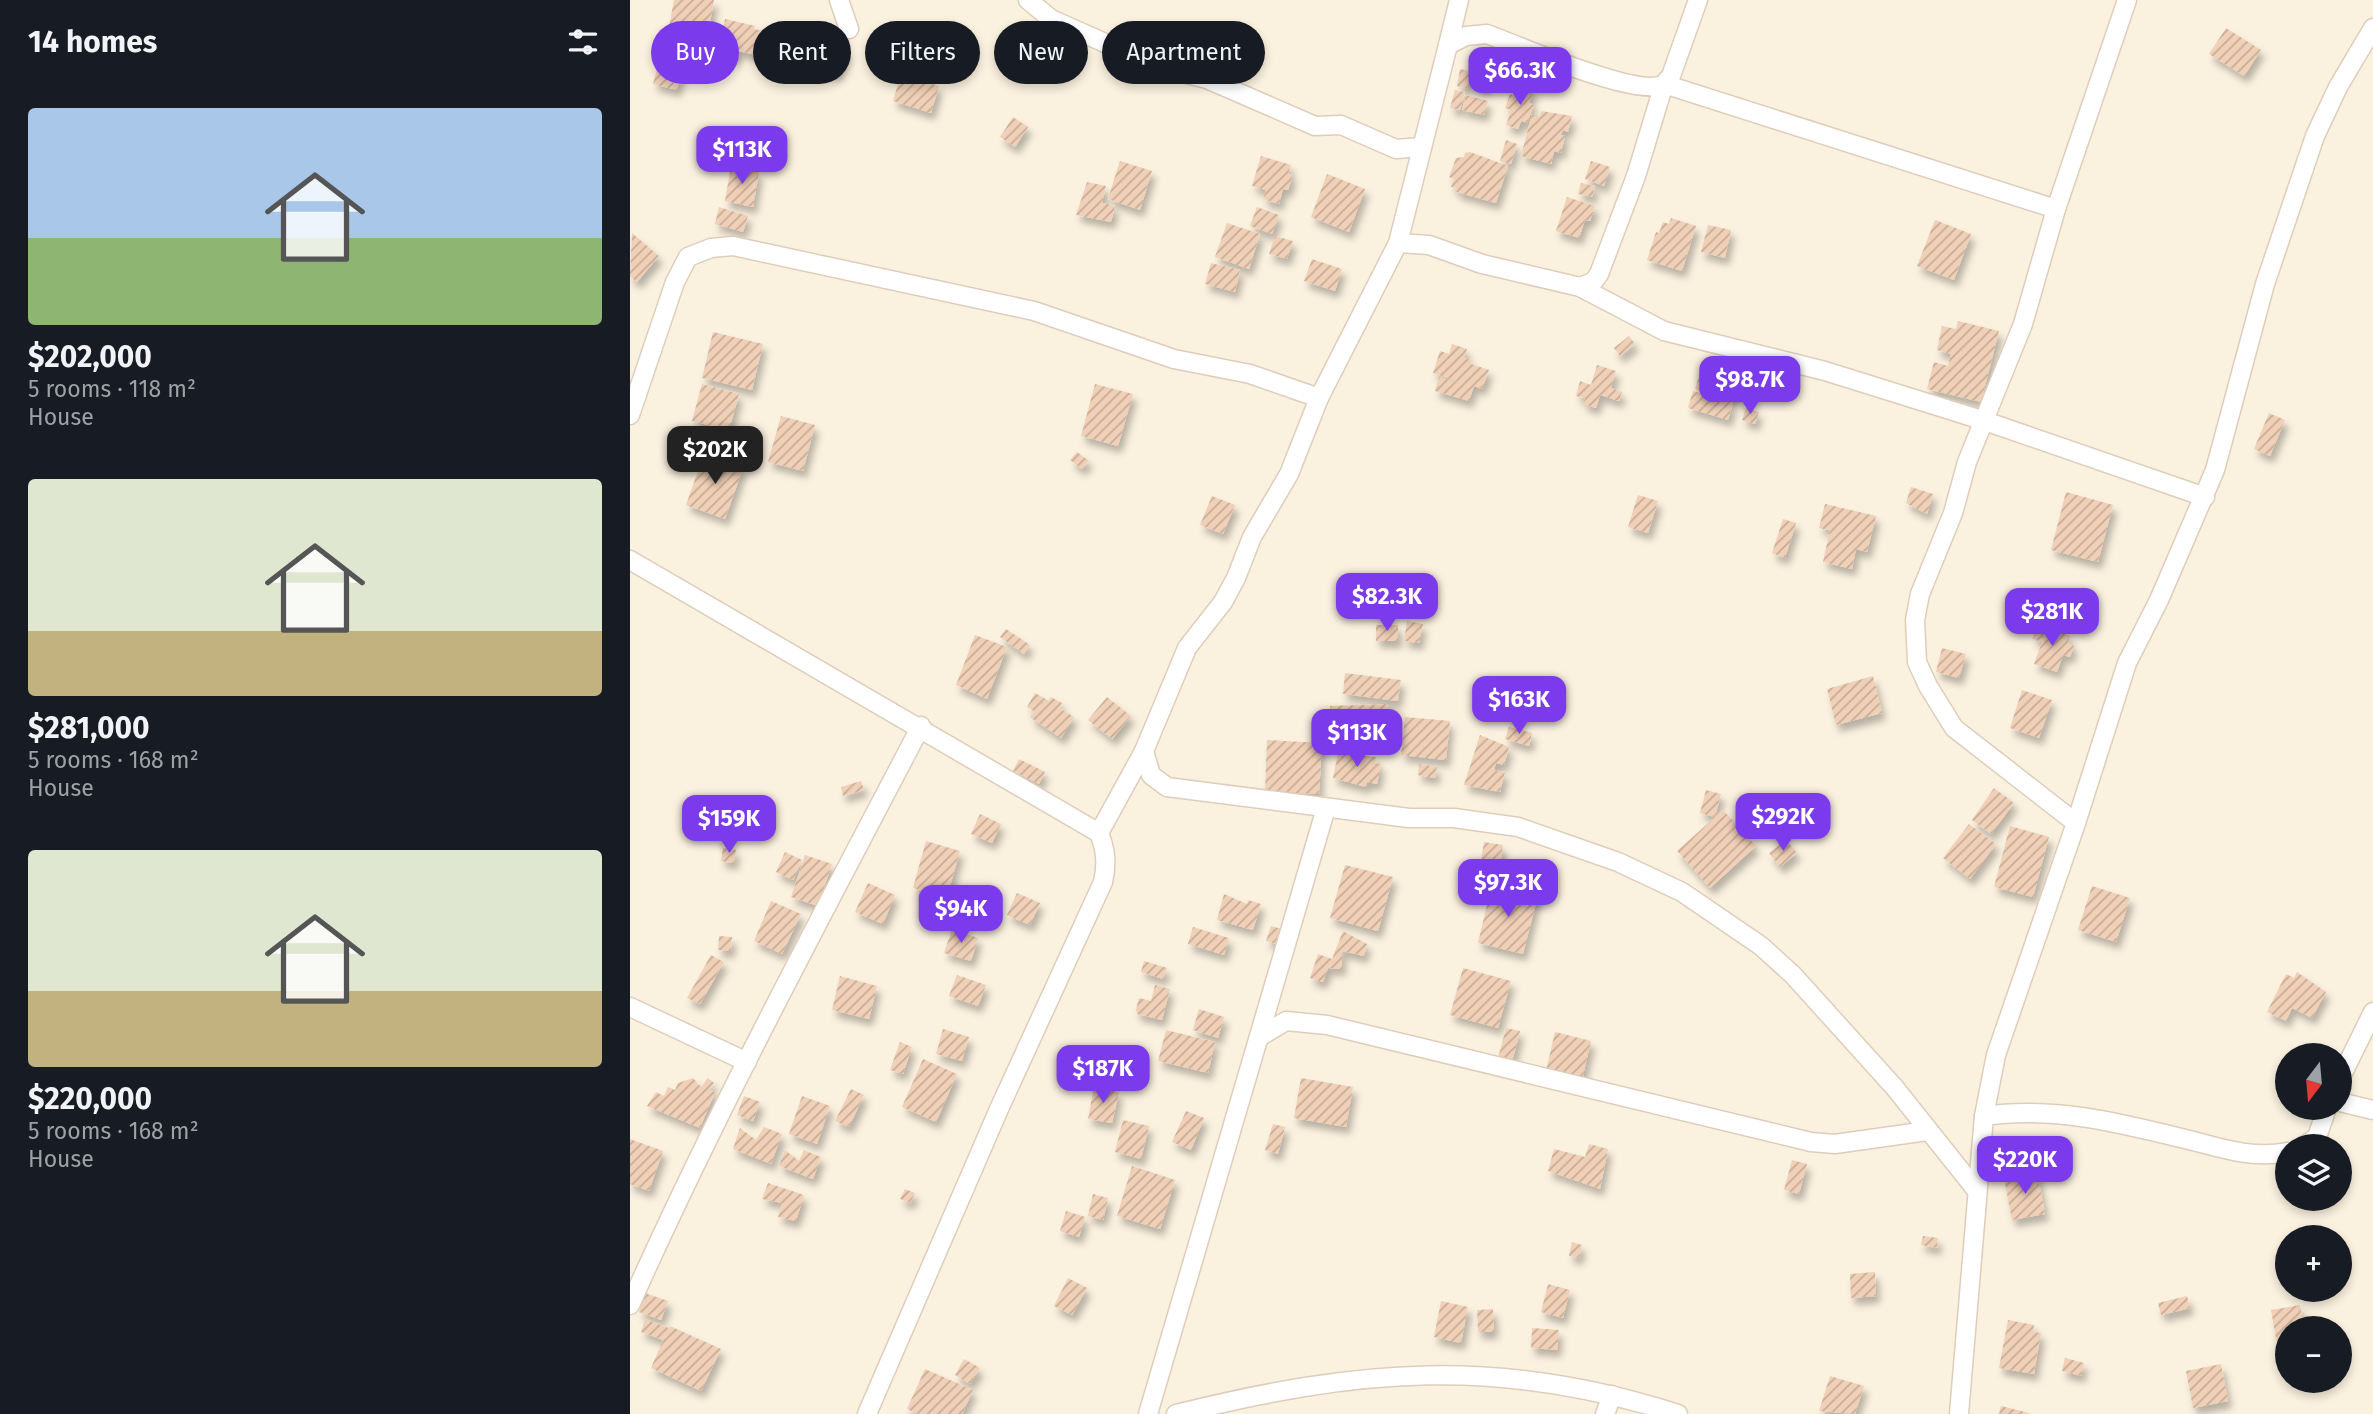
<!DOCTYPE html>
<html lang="en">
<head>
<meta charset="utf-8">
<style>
	body { margin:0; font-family:"Fira Sans",sans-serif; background:#242831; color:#f1f3f6; height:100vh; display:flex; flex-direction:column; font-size:26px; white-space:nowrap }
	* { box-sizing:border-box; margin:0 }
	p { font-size:23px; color:#9ea1a6 }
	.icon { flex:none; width:38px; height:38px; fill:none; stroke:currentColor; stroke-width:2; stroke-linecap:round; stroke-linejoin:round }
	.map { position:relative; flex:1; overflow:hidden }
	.panel { display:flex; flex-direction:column; background:#171b24; width:630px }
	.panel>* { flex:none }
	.hud { position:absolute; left:21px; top:21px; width:665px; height:63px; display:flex; gap:14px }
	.needle { width:46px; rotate:196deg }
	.buttons { position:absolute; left:1645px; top:1043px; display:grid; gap:14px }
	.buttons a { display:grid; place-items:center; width:77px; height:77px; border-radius:50%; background:#171b24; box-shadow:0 4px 10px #0003; font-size:35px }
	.price { position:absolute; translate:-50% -60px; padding:0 16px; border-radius:14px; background:#7c3aed; color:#fff; font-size:23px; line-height:46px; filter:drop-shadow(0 2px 4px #0008) }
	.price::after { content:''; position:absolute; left:50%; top:42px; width:21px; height:16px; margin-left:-10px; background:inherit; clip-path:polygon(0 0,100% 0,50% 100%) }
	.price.on { background:#222; color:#fff }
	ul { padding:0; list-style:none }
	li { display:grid; align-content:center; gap:14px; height:371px; padding:0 28px }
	li span { display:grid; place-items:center; height:217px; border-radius:7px; color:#555 }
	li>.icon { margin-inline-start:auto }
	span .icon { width:126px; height:126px; fill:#fffc; stroke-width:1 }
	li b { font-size:30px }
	h2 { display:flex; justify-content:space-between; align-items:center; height:84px; padding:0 28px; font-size:30px }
	.pill { padding:0 24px; border-radius:32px; background:#171b24; box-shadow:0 4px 10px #0003; font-size:24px; line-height:63px }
	.pill.on { background:#7c3aed; color:#fff }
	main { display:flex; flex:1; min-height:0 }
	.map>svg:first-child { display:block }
	.building { fill:url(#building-hatch); filter:url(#shadow) }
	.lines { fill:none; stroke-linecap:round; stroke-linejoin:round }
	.minor-casing { stroke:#dfcdbb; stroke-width:21 }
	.minor { stroke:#fff; stroke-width:18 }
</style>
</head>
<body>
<main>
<section class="panel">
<h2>14 homes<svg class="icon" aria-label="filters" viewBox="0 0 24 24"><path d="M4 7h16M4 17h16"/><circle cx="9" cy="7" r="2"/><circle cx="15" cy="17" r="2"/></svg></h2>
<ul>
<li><span style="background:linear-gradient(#a9c7e8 60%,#8fb573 0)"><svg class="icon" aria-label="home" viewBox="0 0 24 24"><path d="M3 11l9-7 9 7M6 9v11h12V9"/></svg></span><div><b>$202,000</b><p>5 rooms · 118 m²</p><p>House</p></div></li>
<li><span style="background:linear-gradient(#dfe7d0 70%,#c2b280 0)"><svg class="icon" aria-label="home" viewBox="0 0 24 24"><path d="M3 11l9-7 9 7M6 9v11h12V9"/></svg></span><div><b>$281,000</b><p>5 rooms · 168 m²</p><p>House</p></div></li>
<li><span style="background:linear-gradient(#dfe7d0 65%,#c2b280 0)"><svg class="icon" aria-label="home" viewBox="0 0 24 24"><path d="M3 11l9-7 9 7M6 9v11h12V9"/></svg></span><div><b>$220,000</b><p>5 rooms · 168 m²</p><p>House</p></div></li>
</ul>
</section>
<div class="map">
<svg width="1743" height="1414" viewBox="0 0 1743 1414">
	<defs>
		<pattern id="building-hatch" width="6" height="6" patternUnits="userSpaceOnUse" patternTransform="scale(1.75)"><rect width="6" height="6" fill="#f0d0b7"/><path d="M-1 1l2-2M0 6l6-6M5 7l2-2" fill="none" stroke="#c7ac97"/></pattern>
		<filter id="shadow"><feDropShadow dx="4" dy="7" stdDeviation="3.5" flood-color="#0004"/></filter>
	</defs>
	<rect width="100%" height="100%" fill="#fbf1df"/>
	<g class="building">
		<path d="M44 0H84L71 74 32 66Z"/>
		<path d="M95 19 125 26 124 29 132 31 127 55 108 51 106 59 92 56 96 41 91 40Z"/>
		<path d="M1596 28 1631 50 1614 76 1579 54Z"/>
		<path d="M190 40 217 52 207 75 181 63Z"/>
		<path d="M844 53 876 61 872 77 840 68Z"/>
		<path d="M27 69 51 75 47 90 23 84Z"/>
		<path d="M830 69 840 71 837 89 827 86Z"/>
		<path d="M846 72 860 76 856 88 843 84Z"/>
		<path d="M271 74 309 86 301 113 263 101Z"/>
		<path d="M889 85 904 90 899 103 904 105 897 123 891 121 888 129 876 125 881 110 875 108 880 94 885 96Z"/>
		<path d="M825 90 835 92 830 110 820 108Z"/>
		<path d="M836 95 858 101 854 115 832 110Z"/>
		<path d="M911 111 942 116 938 132 933 130 931 135 935 136 931 153 924 151 921 164 891 156 902 114 910 116Z"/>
		<path d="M383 117 398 127 385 147 370 137Z"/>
		<path d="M876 140 887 144 881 164 870 161Z"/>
		<path d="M840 152 878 166 866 203 826 192 828 189 821 187 824 179 819 177 826 158 834 157 835 153Z"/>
		<path d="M631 156 661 165 658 174 663 175 658 190 653 189 649 204 633 199 636 190 622 186Z"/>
		<path d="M490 161 522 171 510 210 478 199Z"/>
		<path d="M961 161 980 167 974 186 955 179Z"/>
		<path d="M101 166 129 172 123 207 95 201Z"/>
		<path d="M697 174 735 189 719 232 681 217Z"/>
		<path d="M457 182 476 186 472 203 485 206 481 222 446 215Z"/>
		<path d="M951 183 965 186 962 197 948 194Z"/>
		<path d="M937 197 965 206 960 221 955 220 949 238 926 231Z"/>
		<path d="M89 207 118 216 113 232 85 224Z"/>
		<path d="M627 207 649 215 642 234 620 226Z"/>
		<path d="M1041 218 1066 226 1052 271 1017 260 1026 232 1029 233 1033 222 1039 224Z"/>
		<path d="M1305 220 1341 234 1324 280 1287 266Z"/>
		<path d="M597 223 630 234 619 269 585 257Z"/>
		<path d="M1078 225 1101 230 1095 258 1071 252Z"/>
		<path d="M2 233 29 256 7 282 0 276Z"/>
		<path d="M645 236 663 241 657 259 639 254Z"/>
		<path d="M682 259 712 269 705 291 674 281Z"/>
		<path d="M581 263 610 270 605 292 575 284Z"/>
		<path d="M1328 321 1369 331 1351 402 1297 389 1304 362 1318 366 1321 354 1307 350 1312 326 1326 329Z"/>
		<path d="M83 332 133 344 122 390 72 378Z"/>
		<path d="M999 336 1005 344 990 356 984 348Z"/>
		<path d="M822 344 837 349 834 358 842 360 841 364 859 370 852 389 844 386 839 401 805 391 809 377 835 384 803 373 810 351 819 354Z"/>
		<path d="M967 365 986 371 981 388 992 392 989 401 970 395 966 408 953 404 955 398 946 396 950 381 961 385Z"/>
		<path d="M1070 373 1108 384 1103 401 1065 389Z"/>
		<path d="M72 384 109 394 99 430 62 421Z"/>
		<path d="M465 384 503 394 488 446 451 436Z"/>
		<path d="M1063 391 1103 403 1098 420 1058 408Z"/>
		<path d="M1116 408 1129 412 1125 424 1112 420Z"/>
		<path d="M1639 413 1655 420 1640 456 1624 449Z"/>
		<path d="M151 416 185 425 173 471 138 462Z"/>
		<path d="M447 452 459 461 452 469 440 460Z"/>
		<path d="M74 454 113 468 95 519 56 505Z"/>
		<path d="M1281 487 1303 494 1297 514 1276 503Z"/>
		<path d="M1436 492 1483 505 1468 562 1421 550Z"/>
		<path d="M1008 495 1028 501 1018 533 998 527Z"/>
		<path d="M582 496 605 505 593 534 570 525Z"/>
		<path d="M1195 504 1246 516 1237 552 1226 549 1222 569 1193 562 1200 530 1189 528Z"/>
		<path d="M1153 519 1166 523 1155 558 1142 553Z"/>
		<path d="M777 621 793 624 789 643 774 641Z"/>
		<path d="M1408 624 1440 636 1438 643 1444 646 1440 657 1433 655 1427 672 1404 664 1412 642 1402 639Z"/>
		<rect x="746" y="625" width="22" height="16"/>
		<path d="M376 629 400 645 394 654 370 637Z"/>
		<path d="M345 635 377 647 357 699 326 685Z"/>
		<path d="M1312 648 1336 654 1329 678 1306 672Z"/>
		<path d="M715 673 771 680 768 701 713 694Z"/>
		<path d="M1243 676 1252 713 1206 725 1197 689Z"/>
		<path d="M1392 690 1422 700 1409 738 1380 728Z"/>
		<path d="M405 693 419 701 421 697 432 703 429 708 444 717 431 738 400 717 404 711 397 707Z"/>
		<path d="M477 697 501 716 482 739 458 720Z"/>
		<path d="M757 704 761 719 715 718 712 738 699 737 700 706Z"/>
		<path d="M775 717 820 721 816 760 771 755Z"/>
		<path d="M879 727 902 733 899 746 875 739Z"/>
		<path d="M850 735 879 747 874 765 866 763 864 770 875 772 870 792 834 785Z"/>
		<path d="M637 740 692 743 689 794 635 792Z"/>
		<path d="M708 753 746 757 745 763 751 764 747 784 737 782 736 787 703 778Z"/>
		<path d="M389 759 415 772 409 784 383 771Z"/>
		<path d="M789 764 807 767 805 778 788 775Z"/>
		<path d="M231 781 234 790 213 796 211 787Z"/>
		<path d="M1364 788 1384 803 1361 834 1342 820Z"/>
		<path d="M1076 790 1091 794 1085 817 1070 813Z"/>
		<path d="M1093 810 1126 846 1080 888 1047 851Z"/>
		<path d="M350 814 371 824 362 843 341 834Z"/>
		<path d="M1339 824 1366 844 1340 879 1313 858Z"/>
		<path d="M1380 826 1419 837 1403 897 1364 887Z"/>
		<path d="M1156 840 1167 853 1150 867 1139 853Z"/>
		<path d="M296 841 330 851 317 897 283 888Z"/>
		<path d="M854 842 873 845 870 865 851 861Z"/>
		<path d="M93 848 106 850 104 863 91 861Z"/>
		<path d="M155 852 172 860 163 880 146 872Z"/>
		<path d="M175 855 202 864 188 906 161 897Z"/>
		<path d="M715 865 763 877 748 931 700 918Z"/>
		<path d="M238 883 265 895 253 924 225 912Z"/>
		<path d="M862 884 908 895 893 954 848 943Z"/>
		<path d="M1462 886 1500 898 1486 942 1448 930Z"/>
		<path d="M387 893 410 903 400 925 377 915Z"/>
		<path d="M594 894 617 904 618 900 631 904 623 930 587 920Z"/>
		<path d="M141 901 171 914 152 954 124 941Z"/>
		<path d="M641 926 659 931 654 946 636 941Z"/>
		<path d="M563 927 599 938 594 955 558 944Z"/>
		<path d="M322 929 348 938 341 961 314 953Z"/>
		<path d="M713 931 737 944 734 956 712 951V969L698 968 693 982 680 978 688 954 702 959Z"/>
		<path d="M89 936 102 937 101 951 88 950Z"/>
		<path d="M81 955 94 962 70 1004 57 998Z"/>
		<path d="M514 961 537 968 533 979 511 972Z"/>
		<path d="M833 968 881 981 868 1028 820 1015Z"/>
		<path d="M1667 972 1696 992 1682 1018 1662 1008 1656 1021 1637 1012 1656 974 1664 978Z"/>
		<path d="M327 975 356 985 348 1006 319 996Z"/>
		<path d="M210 976 247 986 239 1019 202 1010Z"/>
		<path d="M525 985 540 989 532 1020 507 1014 506 1009 509 998 521 1001Z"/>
		<path d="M569 1009 594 1017 588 1038 563 1030Z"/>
		<path d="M876 1028 890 1031 882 1062 868 1058Z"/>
		<path d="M313 1029 339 1037 332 1061 306 1054Z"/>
		<path d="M536 1030 585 1042 578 1073 528 1061Z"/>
		<path d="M925 1032 961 1041 952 1080 916 1071Z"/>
		<path d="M270 1042 282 1047 273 1074 260 1070Z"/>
		<path d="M293 1059 327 1074 306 1122 272 1107Z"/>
		<path d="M63 1078 71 1087 78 1078 84 1083 78 1090 85 1092 70 1128 17 1106 26 1092 34 1096 38 1087 45 1090 48 1083Z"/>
		<path d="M671 1078 723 1087 716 1127 664 1118Z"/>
		<path d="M464 1087 489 1092 482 1123 458 1119Z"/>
		<path d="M221 1089 234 1095 219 1127 205 1121Z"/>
		<path d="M114 1096 130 1102 123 1121 107 1115Z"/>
		<path d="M172 1096 200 1106 187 1144 159 1134Z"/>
		<path d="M556 1111 574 1118 561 1150 542 1142Z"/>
		<path d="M493 1120 519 1126 511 1159 485 1152Z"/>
		<path d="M643 1124 655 1127 648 1154 635 1150Z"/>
		<path d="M134 1127 152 1134 141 1164 103 1149 110 1128 126 1140Z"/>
		<path d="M0 1139 33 1151 19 1191 0 1184Z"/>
		<path d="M959 1144 978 1149 970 1189 918 1171 924 1149 955 1157Z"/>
		<path d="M155 1150 169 1161 174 1150 191 1157 183 1179 149 1166Z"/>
		<path d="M1162 1160 1177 1164 1169 1194 1154 1190Z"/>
		<path d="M502 1166 545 1180 530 1229 487 1216Z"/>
		<path d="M1407 1172 1415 1214 1382 1220 1374 1178Z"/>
		<path d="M138 1183 174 1195 166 1221 148 1217 152 1203 132 1199Z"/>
		<path d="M275 1189 285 1193 280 1203 270 1199Z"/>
		<path d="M463 1194 478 1198 473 1220 458 1216Z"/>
		<path d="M436 1211 455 1217 449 1237 430 1231Z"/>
		<path d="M1293 1236 1308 1238 1307 1248 1291 1245Z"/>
		<path d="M942 1242 952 1245 949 1258 939 1256Z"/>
		<path d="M1245 1272 1246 1296 1221 1298 1220 1274Z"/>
		<path d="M438 1278 457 1288 442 1315 424 1306Z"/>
		<path d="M918 1284 940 1290 933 1318 911 1312Z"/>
		<path d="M15 1293 38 1301 31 1320 9 1312Z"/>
		<path d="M1557 1296 1560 1308 1531 1315 1528 1303Z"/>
		<path d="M811 1301 838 1307 831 1343 804 1337Z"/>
		<path d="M1670 1305 1674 1328H1657V1348L1648 1350 1641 1310Z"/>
		<path d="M863 1309 864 1332H848L847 1310Z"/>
		<path d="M15 1319 39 1328 40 1326 91 1349 71 1391 21 1368 33 1340 11 1332Z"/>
		<path d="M1378 1320 1404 1325 1403 1332 1411 1333 1404 1374 1369 1368Z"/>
		<path d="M902 1328 929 1330 927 1350 901 1348Z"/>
		<path d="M1435 1358 1454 1363 1451 1376 1432 1371Z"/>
		<path d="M334 1359 350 1368 340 1384 325 1375Z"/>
		<path d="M1591 1364 1598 1401 1563 1408 1556 1371Z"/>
		<path d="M295 1369 343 1390 332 1414H287L277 1409Z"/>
		<path d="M1200 1376 1234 1386 1225 1414 1189 1411Z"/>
		<path d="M1371 1406 1399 1413V1414H1369Z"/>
	</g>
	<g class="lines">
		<g class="minor-casing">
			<g id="minor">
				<path d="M209 0 219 29"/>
				<path d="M398 0 421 19 529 67 577 79 685 126 711 125 766 149 792 147"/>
				<path d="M1068 0 1041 76C1040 77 1034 84 1034 84 1009 99 887 45 857 34L836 36 818 45 768 243 689 398 659 474 622 537 606 578 593 602 557 648 514 751 521 775 537 787 779 818H824L888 827 988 862 1052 892 1131 946 1163 975 1265 1088 1347 1191"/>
				<path d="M818 45 829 0"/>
				<path d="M768 243 799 245 852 264 950 287 1034 331 1195 371 1355 421 1575 497"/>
				<path d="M950 287 963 282 969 274 1006 176 1034 84 1426 209"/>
				<path d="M0 415 45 282 58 257 81 248 103 246 404 311 544 359 620 374 689 398"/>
				<path d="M0 560 469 833C476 850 477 864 473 882L369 1109 237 1414"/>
				<path d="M1446 823 1324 728 1298 686 1287 662 1285 620 1290 594 1323 513 1337 462 1393 324 1426 209 1497 0"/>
				<path d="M469 833 514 751"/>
				<path d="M0 1007 117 1062"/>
				<path d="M631 1036 656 1021 697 1025 1181 1142 1205 1144 1297 1131"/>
				<path d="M1710 1079 1743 1012"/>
				<path d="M1710 1102 1743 1110"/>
				<path d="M1354 1116C1421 1106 1486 1122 1551 1138 1586 1146 1621 1160 1657 1152"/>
				<path d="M1674 1146 1687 1137 1697 1108"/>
				<path d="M0 1305C88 1108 191 917 291 726"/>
				<path d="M518 1414 696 808"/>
				<path d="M546 1414C728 1369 867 1356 1048 1414"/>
				<path d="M975 1414 982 1395"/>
				<path d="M1329 1414 1354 1116 1366 1055 1446 823 1497 663 1529 600 1585 470 1635 284 1685 136 1708 87 1743 28"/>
			</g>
		</g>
		<use href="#minor" class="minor"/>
	</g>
</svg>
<div class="buttons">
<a><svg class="needle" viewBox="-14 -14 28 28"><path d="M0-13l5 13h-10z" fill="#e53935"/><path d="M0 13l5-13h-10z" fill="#9ea1a6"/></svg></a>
<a><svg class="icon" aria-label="layers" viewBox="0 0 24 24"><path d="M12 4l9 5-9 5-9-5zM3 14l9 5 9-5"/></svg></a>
<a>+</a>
<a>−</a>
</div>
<b class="price" style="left:890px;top:107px">$66.3K</b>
<b class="price" style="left:112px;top:186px">$113K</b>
<b class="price" style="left:1120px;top:416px">$98.7K</b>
<b class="price on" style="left:85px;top:486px">$202K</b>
<b class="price" style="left:757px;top:633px">$82.3K</b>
<b class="price" style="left:1422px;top:648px">$281K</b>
<b class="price" style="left:889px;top:736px">$163K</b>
<b class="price" style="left:727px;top:769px">$113K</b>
<b class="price" style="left:1153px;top:853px">$292K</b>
<b class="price" style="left:99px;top:855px">$159K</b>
<b class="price" style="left:878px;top:919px">$97.3K</b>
<b class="price" style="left:331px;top:945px">$94K</b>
<b class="price" style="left:473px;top:1105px">$187K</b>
<b class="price" style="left:1395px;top:1196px">$220K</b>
<div class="hud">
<a class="pill on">Buy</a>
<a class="pill">Rent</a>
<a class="pill">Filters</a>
<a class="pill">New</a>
<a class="pill">Apartment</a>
</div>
</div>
</main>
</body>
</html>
